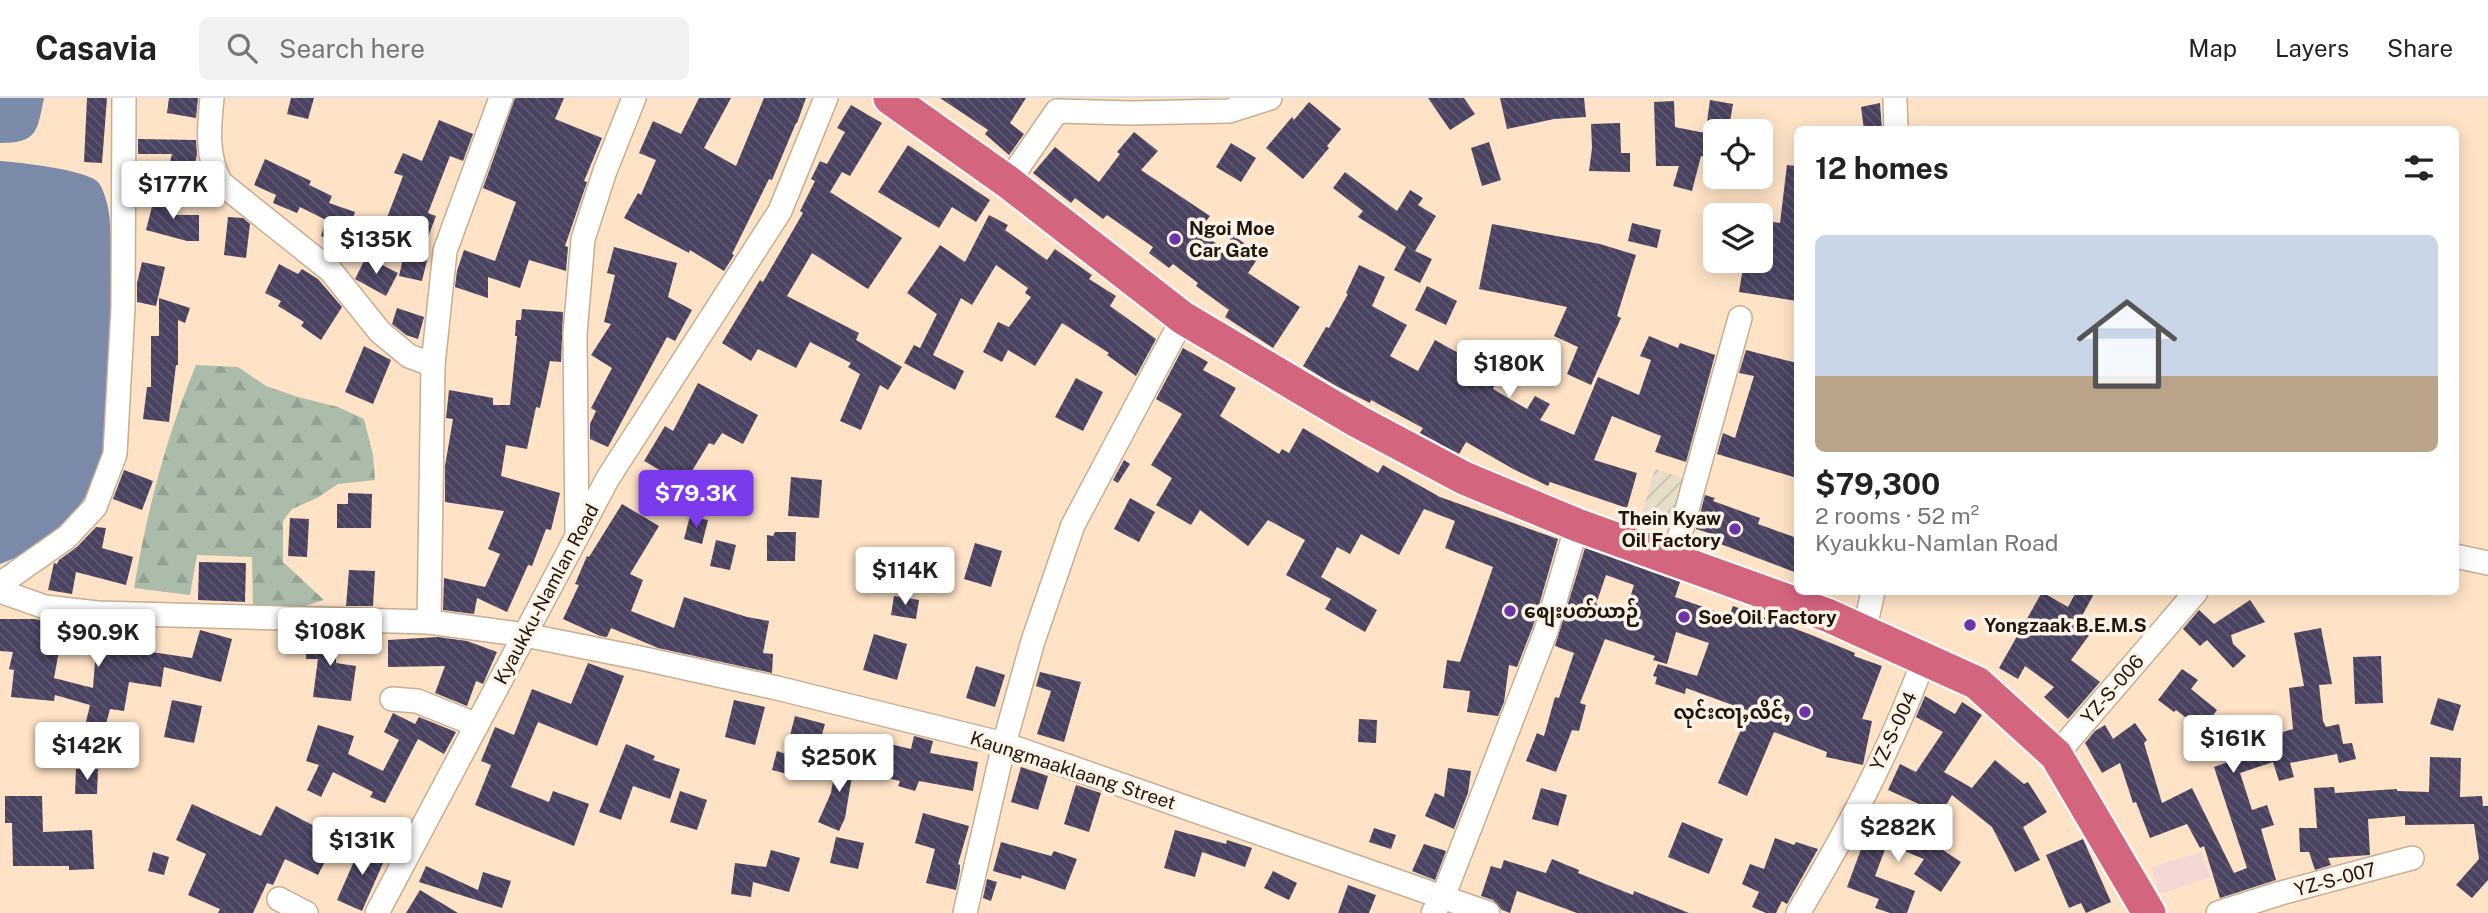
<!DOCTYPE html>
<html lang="en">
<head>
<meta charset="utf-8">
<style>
	body { margin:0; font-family:"Public Sans","Noto Sans Myanmar",sans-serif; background:#f2f2f2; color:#222; height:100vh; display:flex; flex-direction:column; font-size:26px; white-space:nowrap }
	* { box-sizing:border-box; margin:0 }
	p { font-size:23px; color:#767676 }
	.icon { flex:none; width:38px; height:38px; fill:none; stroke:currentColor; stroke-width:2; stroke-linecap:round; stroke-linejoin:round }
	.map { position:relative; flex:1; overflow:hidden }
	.panel { position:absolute; left:1794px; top:28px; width:665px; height:469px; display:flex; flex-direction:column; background:#fff; border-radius:10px; box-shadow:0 4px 18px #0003 }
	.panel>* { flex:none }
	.controls { position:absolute; left:1703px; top:21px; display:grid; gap:14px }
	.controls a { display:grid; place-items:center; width:70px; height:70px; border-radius:10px; background:#fff; box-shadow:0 4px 18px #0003; font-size:35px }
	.price { position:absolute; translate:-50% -60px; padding:0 16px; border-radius:7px; background:#fff; color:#222; font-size:23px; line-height:46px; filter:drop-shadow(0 2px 4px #0008) }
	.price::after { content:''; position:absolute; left:50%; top:42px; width:21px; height:16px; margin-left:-10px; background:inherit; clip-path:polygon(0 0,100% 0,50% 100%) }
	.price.selected { background:#7c3aed; color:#fff }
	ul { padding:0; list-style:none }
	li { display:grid; align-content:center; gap:14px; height:371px; padding:0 21px }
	li span { display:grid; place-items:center; height:217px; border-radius:10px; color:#555 }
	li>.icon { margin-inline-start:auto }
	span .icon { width:126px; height:126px; fill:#fffc; stroke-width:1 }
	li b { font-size:30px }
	h2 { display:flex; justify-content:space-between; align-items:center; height:84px; padding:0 21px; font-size:30px }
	header { display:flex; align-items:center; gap:42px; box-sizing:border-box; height:98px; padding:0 35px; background:#fff; border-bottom:2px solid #e0e0e0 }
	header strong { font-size:33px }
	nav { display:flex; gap:38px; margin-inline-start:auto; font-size:24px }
	.search { width:490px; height:63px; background:#f2f2f2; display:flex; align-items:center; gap:18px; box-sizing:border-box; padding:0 24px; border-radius:10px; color:#767676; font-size:26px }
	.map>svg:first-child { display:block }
	.commercial { fill:#f2d7d5 }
	.industrial { fill:url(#industrial-furrows) }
	.forest { fill:url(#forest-firs) }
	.water { fill:#7a8aa8 }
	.building { fill:url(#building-back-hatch); fill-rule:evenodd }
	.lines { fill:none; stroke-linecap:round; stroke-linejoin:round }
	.minor-casing { stroke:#c7ad91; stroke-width:26 }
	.highway-casing { stroke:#fff; stroke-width:37 }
	.minor { stroke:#fff; stroke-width:23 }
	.highway { stroke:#d4657f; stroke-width:33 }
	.poi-dot { fill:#6d33a9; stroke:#fef3e8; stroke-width:2.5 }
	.labels { text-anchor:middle; stroke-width:7; stroke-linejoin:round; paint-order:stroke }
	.poi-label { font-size:19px; font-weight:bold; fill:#20170c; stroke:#fef3e8; text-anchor:start }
	.street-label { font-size:19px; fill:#20170c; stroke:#fef3e8 }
</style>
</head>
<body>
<header>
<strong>Casavia</strong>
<div class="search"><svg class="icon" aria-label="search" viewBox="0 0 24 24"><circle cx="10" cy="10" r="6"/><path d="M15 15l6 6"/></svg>Search here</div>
<nav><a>Map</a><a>Layers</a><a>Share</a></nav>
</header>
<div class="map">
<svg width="2488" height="815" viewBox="0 0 2488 815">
	<defs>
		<pattern id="industrial-furrows" width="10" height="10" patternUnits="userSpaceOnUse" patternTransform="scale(1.75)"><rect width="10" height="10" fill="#e6dec8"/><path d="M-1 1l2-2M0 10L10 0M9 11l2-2" fill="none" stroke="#c5beab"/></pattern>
		<pattern id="forest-firs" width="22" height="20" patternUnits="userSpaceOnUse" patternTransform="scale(1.75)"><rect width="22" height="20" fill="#abbcab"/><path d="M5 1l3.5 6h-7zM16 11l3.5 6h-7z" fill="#93a192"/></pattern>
		<pattern id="building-back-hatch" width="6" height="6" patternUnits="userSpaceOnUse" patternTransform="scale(1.75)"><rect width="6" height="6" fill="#494260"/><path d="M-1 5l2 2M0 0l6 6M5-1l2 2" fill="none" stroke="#605a71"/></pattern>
	</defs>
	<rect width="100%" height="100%" fill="#fee3c6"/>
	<path class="commercial" d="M2201 754 2210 779 2160 796 2151 769Z"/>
	<path class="industrial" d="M1655 371 1690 382 1675 432 1640 422Z"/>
	<path class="forest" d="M196 267 238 269 266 288 298 299 338 309 364 321 373 357 375 382 338 386 317 400 292 411 283 423V464L324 502 299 510 253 509 252 459 197 457 190 497 134 490C147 413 166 339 196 267Z"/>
	<g class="water">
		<path d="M0 0H44C37 33 38 45 0 45Z"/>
		<path d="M0 63C18 64 87 72 98 84 103 90 106 101 108 109 112 131 110 155 111 178 111 228 114 283 107 332 103 358 93 390 77 411 60 436 28 456 0 466Z"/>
	</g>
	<g class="building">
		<path d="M87 0H107L102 65 84 64Z"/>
		<path d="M169 0H198L196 20 167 15Z"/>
		<path d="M291 0H314L308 21 287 16Z"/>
		<path d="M515 0H564L555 21 602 40 584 83 587 84 565 148 568 149 566 173 529 162 520 190 488 179V200L455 189 457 173 464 152 495 163 516 104 483 90Z"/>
		<path d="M699 0H731L704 50 736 68 764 0H806L797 25H796L772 82 769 81 732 156 734 157 724 173 690 152 689 155 624 120 638 95 641 97 656 62 639 55 653 23 681 36Z"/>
		<path d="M940 0H1026L1010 25 1024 36 1009 57 985 36 988 32Z"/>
		<path d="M1428 0H1464L1475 16 1450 32Z"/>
		<path d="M1500 0H1584L1586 19 1554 21 1507 31Z"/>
		<path d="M1710 2 1733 6 1729 29 1707 24Z"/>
		<path d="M1674 3 1675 29 1715 37V61L1701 58 1692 93 1673 88 1679 68H1656L1654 4Z"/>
		<path d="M1309 4 1341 31 1327 48 1329 50 1303 81 1266 50 1292 19 1294 22Z"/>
		<path d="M1880 5 1882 32H1864L1861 9Z"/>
		<path d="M851 7 882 25 850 78 842 74 830 94 902 140 868 191 812 155 787 198 859 235 856 242 902 269 888 292 880 287 861 332 840 323 860 276 848 269 851 265 810 244 796 270 758 251 751 263 722 245 760 182 763 184 803 115 800 113 815 83 811 81 820 63 827 66 845 34 837 30Z"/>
		<path d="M439 22 473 36 463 63 450 58 428 115 436 118 421 157 428 158 422 183 399 178 408 139 383 130 403 78 394 75 403 55 422 63Z"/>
		<path d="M1620 25 1621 55H1630V74L1589 73 1592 50 1591 26Z"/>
		<path d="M1134 34 1158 53 1141 72 1210 118 1199 132 1223 151 1233 137 1260 157 1248 175 1300 209 1273 250 1225 219 1229 212 1196 188 1198 185 1173 166 1169 170 1149 155 1153 149 1107 117 1103 121 1075 100 1071 105 1033 75 1055 49 1099 84 1120 56 1117 54Z"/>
		<path d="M138 41 196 42 197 57 193 73 168 72 172 56H138Z"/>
		<path d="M1489 44 1501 82 1482 88 1471 50Z"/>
		<path d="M1231 45 1256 60 1241 84 1216 69Z"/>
		<path d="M908 47 990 102 976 124 952 109 939 130 878 94Z"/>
		<path d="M265 61 311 83 309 87 332 98 329 105 355 114 350 129 371 137 365 154 321 138 326 122 300 109 297 115 273 105 276 97 254 87Z"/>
		<path d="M1787 67 1797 68V203L1739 194 1744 163H1760V122L1780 125Z"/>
		<path d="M1345 74 1397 113 1410 92 1423 100 1418 107 1436 118 1415 153 1432 161 1420 185 1394 172 1406 149 1358 119 1363 113 1333 90Z"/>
		<path d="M161 100 178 101 174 117H199V143H187L146 132 154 101 161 102Z"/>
		<path d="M989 117 1008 127 1005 132 1047 162 1055 151 1092 177 1089 181 1116 198 1110 208 1156 241 1136 278 1107 257 1109 255 1062 225 1035 268 1008 252 1002 264 983 254 998 224 1009 229 1031 199 1025 195 1028 190 996 167 972 207 961 200 933 257 964 273 955 292 904 265 914 247 920 250 937 216 907 195 940 147 965 164Z"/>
		<path d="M228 119 243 120 250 126 246 160 224 157Z"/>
		<path d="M1632 125 1661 132 1657 150 1628 143Z"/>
		<path d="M1492 126 1600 146 1636 157 1617 218 1621 220 1591 287 1567 276 1578 249 1554 238 1567 209 1479 191Z"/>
		<path d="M614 149 677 165 668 199 692 212 675 243 667 239 608 349 590 341V326L596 313 591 310 612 270 591 257 611 226 604 224 615 177 607 175Z"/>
		<path d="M366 159 398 175 386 198 355 181Z"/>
		<path d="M142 164 165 169 156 208 137 204V185Z"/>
		<path d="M279 166 298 176 302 171 318 181 342 209 321 242 301 228 304 224 278 208 281 203 265 195Z"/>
		<path d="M1359 167 1385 179 1372 208 1407 227 1390 258 1418 273 1435 242 1460 256 1456 264 1495 287 1493 291 1527 311 1535 298 1550 306 1540 322 1574 337 1598 279 1639 297 1651 262 1640 258 1649 238 1678 250 1680 245 1715 257 1686 364 1655 354 1661 338 1612 318 1594 362 1637 375 1627 410 1550 384 1548 388 1515 372 1466 344 1459 356 1420 335 1423 330 1371 302 1370 305 1338 289 1303 268 1326 229 1329 230 1348 196 1346 195Z"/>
		<path d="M1427 188 1457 203 1446 227 1415 212Z"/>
		<path d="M159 200 190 210 185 225 178 222V267H176L169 324 143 321 147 289H151V238H159Z"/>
		<path d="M397 210 424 219 418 241 406 237 392 226Z"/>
		<path d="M522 211 563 214 561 264 550 263 540 310 536 309 527 351 506 347 501 378 560 395 551 432 546 431 532 468 528 467 507 514 477 500 474 516 443 512 444 480 485 489 500 456 488 451 504 413 445 404V368L453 321 446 320 449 292 493 300V307H510L517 238H515L516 222H521Z"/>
		<path d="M364 248 391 262 373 306 345 294Z"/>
		<path d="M1183 250 1208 264 1203 272 1236 290 1220 318 1279 356 1282 351 1289 355 1303 330 1378 375 1383 367 1440 399 1558 441 1533 528 1517 569 1509 567 1504 604 1498 618 1467 614 1470 593 1443 590 1447 562 1460 564 1493 469 1445 450 1455 423 1424 411 1399 457 1361 436 1350 456 1337 449 1321 479 1377 512 1365 534 1325 511 1331 501 1286 477 1305 442 1268 422 1248 448 1200 412 1191 427 1156 407 1172 380 1151 367 1182 316 1156 301Z"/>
		<path d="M1746 252 1797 265V380L1717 356 1723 335 1735 340 1754 278 1739 275Z"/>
		<path d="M1076 280 1103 294 1083 333 1055 319Z"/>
		<path d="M698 285 758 317 743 346 722 335 714 347 709 345 684 386 644 363 665 328 673 333Z"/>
		<path d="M1124 362 1130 366 1118 385 1113 382Z"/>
		<path d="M124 372 153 383 142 412 113 401Z"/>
		<path d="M791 379 822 382 819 420 788 418Z"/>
		<path d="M348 395 372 396 371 430H337V406H348Z"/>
		<path d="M1705 397 1715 400 1713 403 1760 420 1758 426 1797 440V475L1710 442 1712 436 1696 431Z"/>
		<path d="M1130 400 1155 414 1139 444 1114 431Z"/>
		<path d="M622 406 659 428 630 476 643 482 631 513 674 530 684 499 747 519 769 523 763 555 773 556 772 575 658 550 611 530 607 539 600 538 563 521 579 487 575 486 587 458 589 459Z"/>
		<path d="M690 418 708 422 702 446 684 441Z"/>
		<path d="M290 420 309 421 307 459 288 458Z"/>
		<path d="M96 429 106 430 102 450 133 459 126 487 76 474 72 496 48 492 54 465 57 466 59 462 77 449Z"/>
		<path d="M775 434H796L795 463H767V437L773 438Z"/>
		<path d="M716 442 736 447 730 472 710 468Z"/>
		<path d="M975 445 1002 453 991 489 964 481Z"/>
		<path d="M1585 450 1680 484 1675 499 1729 518 1733 508 1809 536 1855 555 1854 558 1882 568 1862 621 1872 623 1863 667 1826 659 1827 654 1774 634 1747 698 1718 685 1749 613 1686 590 1685 596 1655 586 1657 579 1653 578 1658 566 1697 578 1709 545 1676 534 1667 566 1653 562 1655 558 1605 541 1580 605 1586 607 1579 633 1572 632 1556 674 1526 663 1537 635 1544 638 1555 599 1559 600 1574 555 1555 548ZM1606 477 1634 487 1625 516 1596 506Z"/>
		<path d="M199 464 246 465 245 504 198 502Z"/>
		<path d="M349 472 375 473 373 508H346Z"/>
		<path d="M2042 494 2068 509 2076 494H2095L2077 527 2090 536 2071 562 2100 584 2068 621 2044 599 2054 589 2025 568 2018 581 1999 570Z"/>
		<path d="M894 498 919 502 916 521 891 517Z"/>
		<path d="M2250 502 2265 524 2231 537 2233 546 2246 558 2233 570 2207 542 2200 548 2183 531 2199 512 2214 526Z"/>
		<path d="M0 521H34L64 526 54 580 93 590 96 551 137 554 138 552 192 560 200 532 232 541 221 584 164 569 161 589 129 584 124 613 110 611 101 645 82 640 90 607 55 597 54 603 11 599 14 572 9 571 13 554 0 553Z"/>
		<path d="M2321 530 2332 586 2319 587 2323 623 2326 629 2339 626 2343 646 2352 645 2356 661 2339 665 2337 656 2290 665 2294 679 2279 683 2273 664 2240 675 2252 712 2267 707 2274 727 2261 731 2276 782 2220 800 2204 748 2200 750 2187 726 2150 740 2136 704 2133 705 2120 665 2102 675 2085 645 2095 633 2105 627 2113 641 2135 625 2147 642 2144 645 2162 705 2192 690 2234 775 2247 770 2214 669 2252 656 2249 648 2267 642 2266 639 2293 631 2289 590 2304 588 2294 535Z"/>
		<path d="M306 535H336V565L356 568 351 603 313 599 318 561H306Z"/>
		<path d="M874 536 907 546 897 582 863 572Z"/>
		<path d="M438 539 467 543 497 554 483 586 476 583 467 608 435 595 445 568 388 569V542Z"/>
		<path d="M2381 558 2383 605 2355 606 2353 559Z"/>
		<path d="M588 565 624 578 597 648 538 624 511 689 549 704 553 693 589 706 574 748 475 707 491 667 481 663 495 629 514 637 532 591 571 606Z"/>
		<path d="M976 568 1005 577 995 609 966 600Z"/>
		<path d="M2182 571 2198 582 2191 591 2217 612 2202 632 2176 612 2174 614 2158 602Z"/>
		<path d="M1040 574 1081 584 1064 644 1037 636 1051 593 1036 588Z"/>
		<path d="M1925 598 1955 616 1962 604 1982 617 1944 674 1972 690 1995 662 2024 686 2028 684 2047 714 2023 729 2040 762 2015 774 1992 729 1952 697 1941 716 1888 692 1900 666 1916 674 1943 634 1916 619Z"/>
		<path d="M2438 600 2461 607 2453 633 2430 626Z"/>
		<path d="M172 602 202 608 194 645 164 639Z"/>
		<path d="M734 602 765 609 755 647 725 639Z"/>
		<path d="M393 615 415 626 419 619 456 634 444 656 418 641 385 705 370 699 373 694 333 674 321 699 307 692 319 667 306 663 318 627 354 638 348 656 383 673 399 642 384 634Z"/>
		<path d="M795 618 825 626 816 657 787 649Z"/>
		<path d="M1359 621 1377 622 1376 645 1358 644Z"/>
		<path d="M914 638 933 643 930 655 978 664 973 693 919 683 915 693 898 688 900 683 857 673 865 640 911 651Z"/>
		<path d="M626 646 655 658 653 662 680 671 670 701 633 688 621 722 599 714Z"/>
		<path d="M46 647H75L74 670 58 669 59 664H46Z"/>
		<path d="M777 653 792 658 787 676 772 672Z"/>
		<path d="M837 658 855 660 845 720 839 733 818 724 831 695Z"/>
		<path d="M2430 659 2461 660 2460 699 2482 698 2483 708H2488V782L2472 800 2456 787 2479 761 2474 726 2405 727V718L2368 721 2370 757 2328 760 2331 767 2315 772 2309 754H2300L2299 730H2317L2314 690 2334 689 2335 695 2397 691V693L2429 694Z"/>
		<path d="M1021 669 1048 678 1038 712 1011 704Z"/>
		<path d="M1448 670 1471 673 1468 695 1454 731 1425 718 1435 695 1444 699Z"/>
		<path d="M76 671H98L97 696H75Z"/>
		<path d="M1076 687 1101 695 1089 734 1064 726Z"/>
		<path d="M1541 690 1567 697 1558 728 1532 721Z"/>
		<path d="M680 693 707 702 697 732 670 724Z"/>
		<path d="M5 698H42L43 734 92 732 94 771 69 772V768H13L12 725H5Z"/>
		<path d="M192 706 261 738 276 708 318 730 320 726 339 737 318 777 285 761 273 787 267 785 253 815H218L220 811 188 797 206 756 176 742Z"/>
		<path d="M923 715 969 728 958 766 960 767V773L956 792 926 785 935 751 915 745Z"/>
		<path d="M1871 715 1928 738 1926 741 1961 764 1941 794 1914 776 1924 761 1887 746 1875 778 1915 793 1907 815H1890L1875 810 1879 801 1847 789 1866 738 1863 737Z"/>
		<path d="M1682 724 1723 741 1709 776 1668 759Z"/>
		<path d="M1374 730 1396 737 1391 751 1369 744Z"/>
		<path d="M1175 732 1226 746 1227 742 1252 750 1245 769 1202 754 1195 779 1164 770Z"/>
		<path d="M836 739 864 745 858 771 830 765Z"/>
		<path d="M1775 740 1794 747 1796 744 1818 751 1787 806 1782 803 1776 815H1766L1752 809 1759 794 1742 786 1750 766 1764 771Z"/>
		<path d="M2083 741 2111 804 2086 815 2081 805 2069 810 2046 757Z"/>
		<path d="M1001 744 1051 758 1054 753 1077 761 1065 792 1022 777 1021 781 993 773Z"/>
		<path d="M362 745 387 756 362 813 337 802Z"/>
		<path d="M1424 746 1446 753 1435 782 1412 773Z"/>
		<path d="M771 752 800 760 789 794 753 784 751 799 731 796 735 765 766 769Z"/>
		<path d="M153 754 169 759 164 777 148 773Z"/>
		<path d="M1552 761 1579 772 1578 775 1633 797 1634 793 1689 815H1577L1517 793 1510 815 1502 812 1493 802 1481 798 1491 768 1501 771 1504 762 1546 775Z"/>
		<path d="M426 768 478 792 483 774 511 783 502 810 419 784Z"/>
		<path d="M1273 773 1297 785 1289 802 1264 790Z"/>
		<path d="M987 781 997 784 991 803 983 800Z"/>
		<path d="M1348 787 1376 797 1369 815H1338Z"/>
		<path d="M420 792 458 815H406Z"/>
	</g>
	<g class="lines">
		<g class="minor-casing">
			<g id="minor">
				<path d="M212 0C209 28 206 60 221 85L331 173 380 234 409 258 433 267"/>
				<path d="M1895 0 1896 32"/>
				<path d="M124 80C159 87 185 89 221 85"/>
				<path d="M1008 84 1057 13 1130 15 1229 13 1270 0"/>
				<path d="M577 435 575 236 583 141 605 73 634 0"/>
				<path d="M2455 458 2488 465"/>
				<path d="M1673 462 1740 220"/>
				<path d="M0 486 67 439 95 409 115 356 123 210 124 0"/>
				<path d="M0 493 45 509 97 515 429 524 525 537 640 560 777 590 1004 646 1488 815"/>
				<path d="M429 524 433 267 445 153 501 0"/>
				<path d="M1864 534 1873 494"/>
				<path d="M392 601 417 603 477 627"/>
				<path d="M2056 657 2196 494"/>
				<path d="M279 801 306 815"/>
				<path d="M377 815 608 380 780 113 826 0"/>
				<path d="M965 815 1004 646 1033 543 1073 427 1183 220"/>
				<path d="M1433 815 1443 799 1546 533 1577 427"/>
				<path d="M1798 815C1847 734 1892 649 1924 561"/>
				<path d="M2218 815 2281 795 2412 760"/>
			</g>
		</g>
		<g class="highway-casing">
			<path id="highway" d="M890 0 1008 84 1183 220 1357 323 1464 380 1577 427 1827 517 1977 585 2056 657 2149 815"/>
		</g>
		<use href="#minor" class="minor"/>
		<use href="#highway" class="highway"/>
	</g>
	<g class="poi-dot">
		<circle cx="1175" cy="141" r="7"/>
		<circle cx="1735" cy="431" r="7"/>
		<circle cx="1510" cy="513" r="7"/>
		<circle cx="1684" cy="519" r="7"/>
		<circle cx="1970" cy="527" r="7"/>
		<circle cx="1805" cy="614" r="7"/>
	</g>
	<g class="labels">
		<g class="poi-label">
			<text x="1189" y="137">Ngoi Moe<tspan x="1189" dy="22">Car Gate</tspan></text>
			<text x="1721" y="427" text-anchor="end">Thein Kyaw<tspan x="1721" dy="22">Oil Factory</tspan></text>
			<text x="1524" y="520">စျေးပတ်ယာဉ်</text>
			<text x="1698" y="526">Soe Oil Factory</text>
			<text x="1984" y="534">Yongzaak B.E.M.S</text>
			<text x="1791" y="621" text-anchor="end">လုင်းၸႃႇလိင်ႇ</text>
		</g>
		<g class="street-label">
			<text transform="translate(546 496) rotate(-62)" y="7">Kyaukku-Namlan Road</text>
			<text transform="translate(2112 591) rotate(-49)" y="7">YZ-S-006</text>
			<text transform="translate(1893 633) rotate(-65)" y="7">YZ-S-004</text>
			<text transform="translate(1073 672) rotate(18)" y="7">Kaungmaaklaang Street</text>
			<text transform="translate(2335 781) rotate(-15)" y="7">YZ-S-007</text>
		</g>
	</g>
</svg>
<div class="controls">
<a><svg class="icon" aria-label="locate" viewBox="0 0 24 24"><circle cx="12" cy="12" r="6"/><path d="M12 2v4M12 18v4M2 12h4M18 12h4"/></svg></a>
<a><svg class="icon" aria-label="layers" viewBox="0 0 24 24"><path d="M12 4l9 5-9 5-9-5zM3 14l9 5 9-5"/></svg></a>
</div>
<b class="price" style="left:173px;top:123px">$177K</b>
<b class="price" style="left:376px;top:178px">$135K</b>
<b class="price" style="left:1509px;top:302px">$180K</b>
<b class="price selected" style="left:696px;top:432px">$79.3K</b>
<b class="price" style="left:905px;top:509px">$114K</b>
<b class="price" style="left:330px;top:570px">$108K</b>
<b class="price" style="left:98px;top:571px">$90.9K</b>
<b class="price" style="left:2233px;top:677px">$161K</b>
<b class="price" style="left:87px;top:684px">$142K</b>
<b class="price" style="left:839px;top:696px">$250K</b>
<b class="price" style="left:1898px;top:766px">$282K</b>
<b class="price" style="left:362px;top:779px">$131K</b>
<section class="panel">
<h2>12 homes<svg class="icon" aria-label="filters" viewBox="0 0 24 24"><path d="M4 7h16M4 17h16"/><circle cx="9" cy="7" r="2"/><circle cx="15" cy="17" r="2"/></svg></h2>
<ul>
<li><span style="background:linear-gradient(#c9d6e8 65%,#b9a48a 0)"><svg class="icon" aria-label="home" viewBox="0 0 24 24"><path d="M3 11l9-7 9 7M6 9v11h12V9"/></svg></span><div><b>$79,300</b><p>2 rooms · 52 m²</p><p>Kyaukku-Namlan Road</p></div></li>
</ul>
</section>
</div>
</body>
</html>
